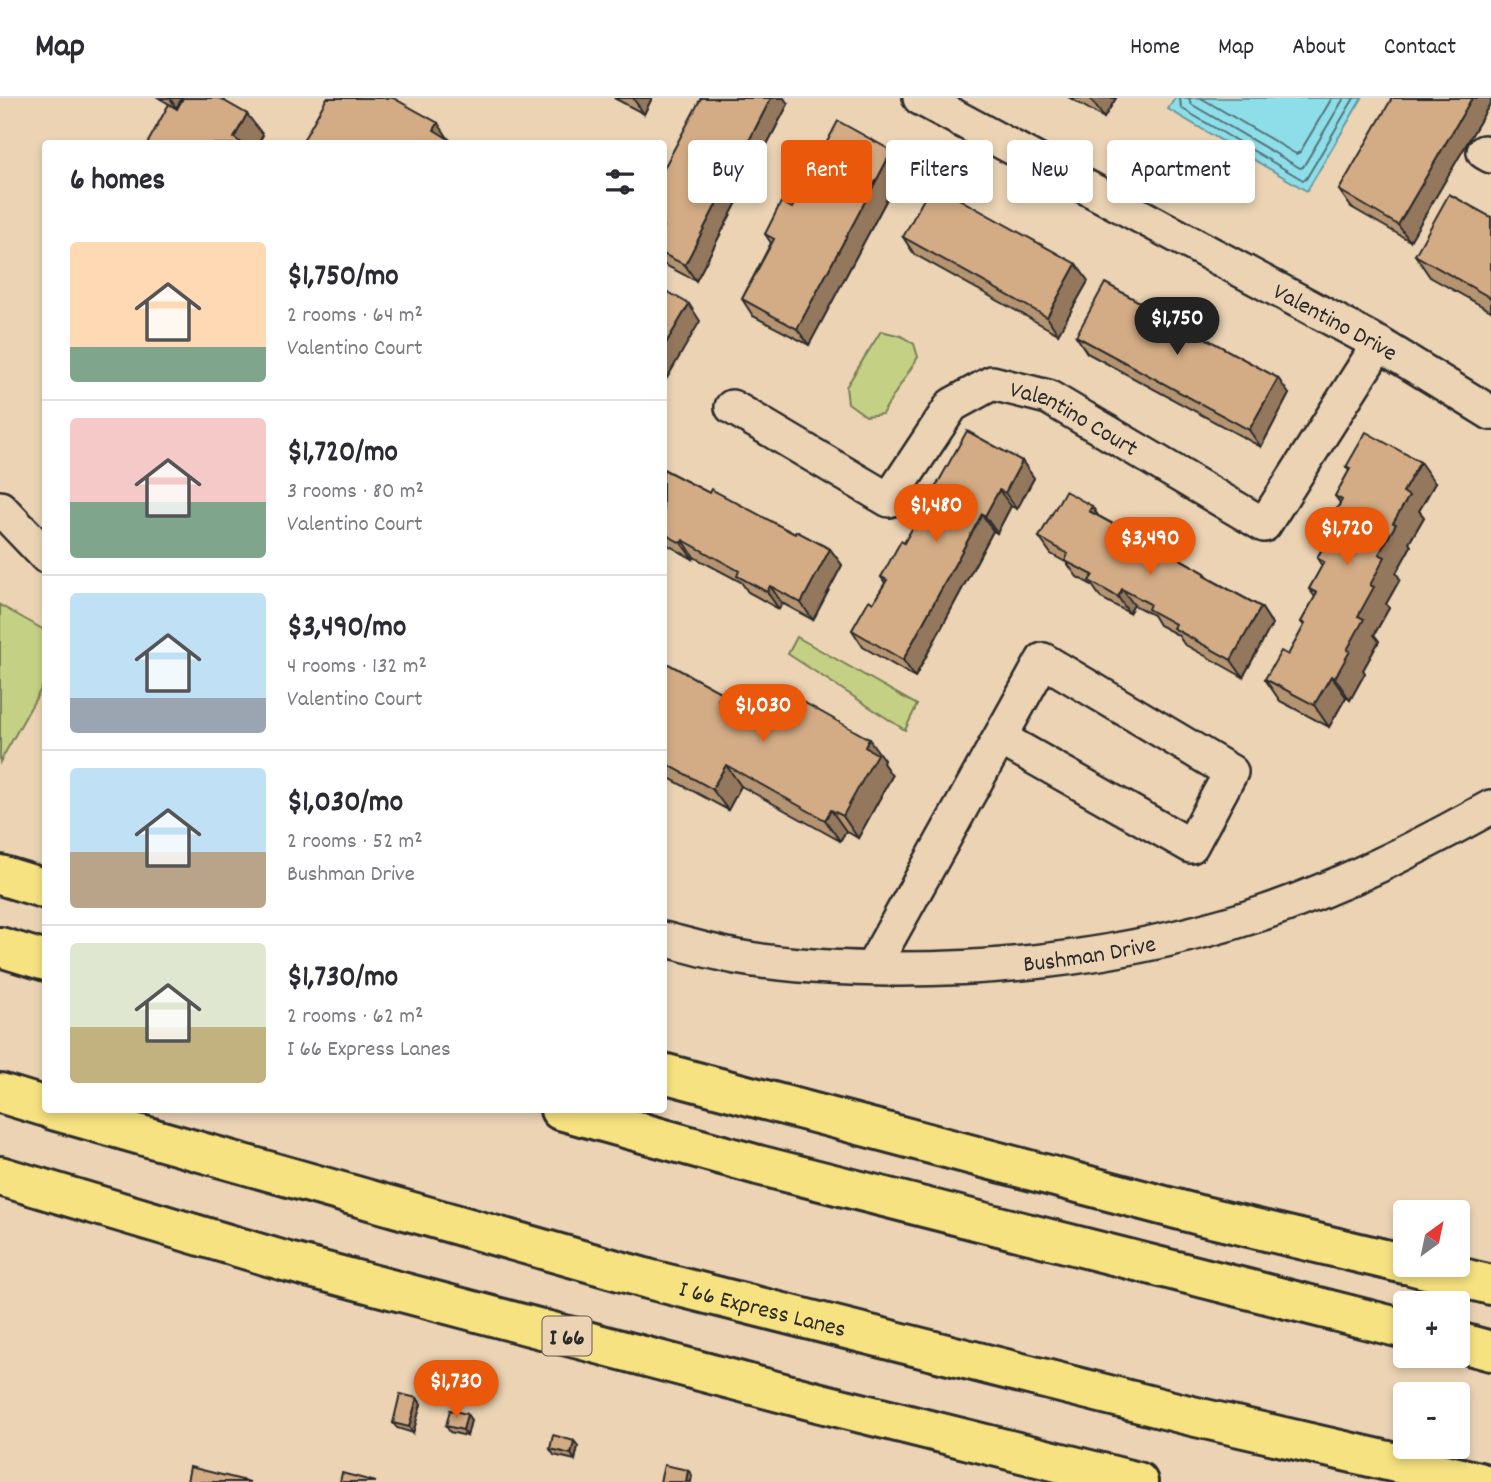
<!DOCTYPE html>
<html lang="en">
<head>
<meta charset="utf-8">
<style>
	body { margin:0; font-family:Dekko,sans-serif; background:#f2f2f3; color:#2b2b33; height:100vh; display:flex; flex-direction:column; font-size:26px; white-space:nowrap }
	* { box-sizing:border-box; margin:0 }
	p { font-size:23px; color:#7c7c81 }
	.icon { flex:none; width:38px; height:38px; fill:none; stroke:currentColor; stroke-width:2; stroke-linecap:round; stroke-linejoin:round }
	.map { position:relative; flex:1; overflow:hidden }
	.panel { position:absolute; left:42px; top:42px; width:625px; height:973px; display:flex; flex-direction:column; background:#fff; border-radius:7px; box-shadow:0 4px 10px #0003 }
	.panel>* { flex:none }
	.banner { position:absolute; left:688px; top:42px; width:665px; height:63px; display:flex; gap:14px }
	.needle { width:46px; rotate:33deg }
	.tools { position:absolute; left:1393px; top:1102px; display:grid; gap:14px }
	.tools a { display:grid; place-items:center; width:77px; height:77px; border-radius:7px; background:#fff; box-shadow:0 4px 10px #0003; font-size:35px }
	.price { position:absolute; translate:-50% -60px; padding:0 16px; border-radius:24px; background:#ea580c; color:#fff; font-size:23px; line-height:46px; filter:drop-shadow(0 2px 4px #0008) }
	.price::after { content:''; position:absolute; left:50%; top:42px; width:21px; height:16px; margin-left:-10px; background:inherit; clip-path:polygon(0 0,100% 0,50% 100%) }
	.price.current { background:#222; color:#fff }
	ul { padding:0; list-style:none }
	li { display:flex; align-items:center; gap:21px; height:175px; padding:0 28px }
	li+li { border-top:2px solid #e1e1e2 }
	li span { display:grid; place-items:center; flex:none; width:196px; height:140px; border-radius:7px; color:#555 }
	li>.icon { margin-inline-start:auto }
	span .icon { width:84px; height:84px; fill:#fffc; stroke-width:1 }
	li b { font-size:30px }
	h2 { display:flex; justify-content:space-between; align-items:center; height:84px; padding:0 28px; font-size:30px }
	.pill { padding:0 24px; border-radius:7px; background:#fff; box-shadow:0 4px 10px #0003; font-size:24px; line-height:63px }
	.pill.current { background:#ea580c; color:#fff }
	header { display:flex; align-items:center; gap:42px; box-sizing:border-box; height:98px; padding:0 35px; background:#fff; border-bottom:2px solid #e1e1e2 }
	header strong { font-size:33px }
	nav { display:flex; gap:38px; margin-inline-start:auto; font-size:24px }
	.map>svg:first-child { display:block }
	.green { fill:#c4d185; stroke:#787e58; stroke-width:2 }
	.water { fill:#8edee9; stroke:#66969d; stroke-width:2 }
	.lines { fill:none; stroke-linecap:round; stroke-linejoin:round }
	.shore { stroke:#537377; stroke-width:2 }
	.street-casing { stroke:#2b2b2b; stroke-width:38 }
	.highway-casing { stroke:#2b2b2b; stroke-width:44 }
	.street { stroke:#ebd3b4; stroke-width:33 }
	.highway { stroke:#f7e281; stroke-width:38 }
	.wall { fill:#b59472; stroke:#2b2b2b; stroke-width:2 }
	.shaded-wall { fill:#94785d; stroke:#2b2b2b; stroke-width:2 }
	.building { fill:#d3ac85; stroke:#2b2b2b; stroke-width:2 }
	.labels { text-anchor:middle; stroke-width:6; stroke-linejoin:round; paint-order:stroke }
	.shield { fill:#ebd3b4; stroke:#655d54; stroke-width:2 }
	.shield-label { font-size:23px; font-weight:bold; fill:#2b2b2b }
	.street-label { font-size:24px; fill:#2b2b2b; stroke:#ebd3b4 }
</style>
</head>
<body>
<header>
<strong>Map</strong>
<nav><a>Home</a><a>Map</a><a>About</a><a>Contact</a></nav>
</header>
<div class="map">
<svg width="1491" height="1384" viewBox="0 0 1491 1384">
	<rect width="100%" height="100%" fill="#ebd3b4"/>
	<filter id="ink" filterUnits="userSpaceOnUse"><feTurbulence type="fractalNoise" baseFrequency=".0143" numOctaves="2"/><feDisplacementMap in="SourceGraphic" scale="14" xChannelSelector="R" yChannelSelector="G"/><feConvolveMatrix kernelMatrix="1 2 1 2 8 2 1 2 1" color-interpolation-filters="sRGB"/></filter>
	<g filter="url(#ink)">
		<g class="green">
			<path d="M881 233 901 238 914 246 918 259 882 316 866 318 848 305 846 289Z"/>
			<path d="M0 507 46 533 45 584 0 664Z"/>
			<path d="M797 539 917 607 905 632 788 556Z"/>
		</g>
		<path class="water" d="M1175 0H1362L1307 93 1168 11Z"/>
		<g class="lines">
			<g class="shore">
				<path d="M1180 0 1181 10 1303 82 1306 81 1354 0"/>
				<path d="M1189 0 1191 6 1300 70 1303 69 1344 0"/>
				<path d="M1201 0 1296 56 1300 54 1332 0"/>
			</g>
			<g class="street-casing">
				<g id="street">
					<path id="s1" d="M920 0 1379 246 1491 315"/>
					<path d="M1484 54 1491 58"/>
					<path id="s2" d="M732 309 889 402 952 307 992 285 1048 299 1264 427 1379 246"/>
					<path d="M0 410 46 458"/>
					<path id="s3" d="M663 841C687 847 711 854 736 859 786 868 838 870 889 871 1015 872 1140 855 1260 816 1341 789 1417 750 1491 709"/>
					<path d="M872 870 1043 562 1231 674 1191 748 1000 640"/>
				</g>
			</g>
			<g class="highway-casing">
				<g id="highway">
					<path d="M0 777 46 791"/>
					<path d="M0 849 46 863"/>
					<path d="M663 975 1199 1117 1405 1166"/>
					<path d="M0 995 46 1009"/>
					<path id="s4" d="M53 1012 648 1181 1192 1318 1479 1384"/>
					<path d="M560 1012 758 1067 1405 1231"/>
					<path d="M0 1078 288 1164 821 1305 1138 1384"/>
					<path d="M1410 1167 1491 1187"/>
					<path d="M1458 1244 1491 1253"/>
				</g>
			</g>
			<use href="#street" class="street"/>
			<use href="#highway" class="highway"/>
		</g>
		<g class="wall">
			<path d="M159 0H225L224 3 263 37 177 11 182 2H181L176 10Z"/>
			<path d="M614 0H652L644 16Z"/>
			<path d="M1070 0H1116L1104 20Z"/>
			<path d="M1491 0V4L1410 143 1351 109 1339 92Z"/>
			<path d="M788 6 696 183 663 166V72Z"/>
			<path d="M904 69 809 247 753 218 742 201 771 145 765 136 792 110Z"/>
			<path d="M1491 119V213L1430 179 1415 157Z"/>
			<path d="M903 139 1076 166 1088 183 1058 236 914 156Z"/>
			<path d="M1076 238 1289 296 1261 349 1087 255Z"/>
			<path d="M1022 363 1034 380 1017 411 1011 408 997 435 993 433 915 579 863 549 852 532 873 505 885 485 881 479 904 445Z"/>
			<path d="M1346 369 1435 385 1419 413 1424 419 1409 445 1411 448 1396 475 1400 481 1386 506 1389 510 1374 537 1379 543 1363 572 1365 575 1350 602 1346 599 1329 629 1280 603 1265 581 1288 557 1304 528 1301 524 1315 499 1309 491 1322 468 1317 460 1331 435 1327 429 1340 405 1335 398 1349 373Z"/>
			<path d="M663 371 709 395 795 436 830 451 842 467 813 522 782 505 779 511 748 494 741 484 694 459 693 461 666 446 663 451Z"/>
			<path d="M1100 419 1146 444 1182 462 1205 475 1210 481 1261 509 1272 526 1243 579 1184 546 1178 537 1159 527 1153 517 1134 507 1129 515 1101 500 1092 487 1077 479 1067 465 1051 456 1039 439Z"/>
			<path d="M663 563 739 614 884 662 883 665 892 678 858 740 846 733 840 743 741 688 728 712 663 677Z"/>
			<path d="M417 1300 421 1306 413 1335 397 1330 393 1325Z"/>
			<path d="M471 1322 467 1338 450 1334 446 1328Z"/>
			<path d="M574 1343 578 1348 575 1362 554 1357 550 1351Z"/>
		</g>
		<g class="shaded-wall">
			<path d="M170 0H180L181 2 176 10Z"/>
			<path d="M633 0H652L644 16Z"/>
			<path d="M771 0H784L788 6 696 183 685 167Z"/>
			<path d="M1090 0H1116L1104 20Z"/>
			<path d="M1472 0H1491V4L1410 143 1398 127Z"/>
			<path d="M247 16 263 37 258 46H237L234 40Z"/>
			<path d="M438 25 452 46 434 32Z"/>
			<path d="M892 53 904 69 809 247 797 231Z"/>
			<path d="M1076 166 1088 183 1058 236 1047 219Z"/>
			<path d="M689 206 700 223 667 280 663 276V250Z"/>
			<path d="M1278 280 1289 296 1261 349 1249 332Z"/>
			<path d="M1022 363 1034 380 1017 411 1005 395Z"/>
			<path d="M1420 364 1435 385 1419 413 1424 419 1409 445 1411 448 1396 475 1400 481 1386 506 1389 510 1374 537 1379 543 1363 572 1365 575 1350 602 1335 580 1347 552 1379 456 1393 425 1403 394Z"/>
			<path d="M999 392 1011 408 997 435 985 418Z"/>
			<path d="M1092 408 1103 425 1089 413Z"/>
			<path d="M982 416 993 433 915 579 903 562Z"/>
			<path d="M683 442 694 459 693 461 681 445Z"/>
			<path d="M830 451 842 467 813 522 801 505Z"/>
			<path d="M770 488 782 505 779 511 767 494Z"/>
			<path d="M1122 491 1134 507 1129 515 1118 499Z"/>
			<path d="M1261 509 1272 526 1243 579 1231 562Z"/>
			<path d="M1331 578 1346 599 1329 629 1314 607Z"/>
			<path d="M722 595 737 617 718 602Z"/>
			<path d="M869 641 884 662 883 665 892 678 858 740 843 718 865 649Z"/>
			<path d="M726 667 741 688 728 712 712 691Z"/>
			<path d="M831 712 846 733 840 743 825 722Z"/>
			<path d="M417 1300 421 1306 413 1335 409 1329Z"/>
			<path d="M467 1316 471 1322 467 1338 463 1332Z"/>
			<path d="M574 1343 578 1348 575 1362 571 1356Z"/>
			<path d="M688 1372 692 1377 691 1384H686Z"/>
		</g>
		<g class="building">
			<path d="M183 0H219L247 16 234 40 243 46H147L169 6 177 11Z"/>
			<path d="M327 0H393L438 25 434 32 457 46H311L304 41Z"/>
			<path d="M701 0H771L685 167 663 156V72Z"/>
			<path d="M1392 0H1472L1398 127 1339 92Z"/>
			<path d="M838 23 892 53 797 231 742 201 774 141 765 136 781 104 792 110Z"/>
			<path d="M932 86 1076 166 1047 219 903 139Z"/>
			<path d="M1449 96 1491 119V200L1415 157Z"/>
			<path d="M1105 185 1278 280 1249 332 1076 238Z"/>
			<path d="M663 191 689 206 663 250Z"/>
			<path d="M967 333 1022 363 1005 395 999 392 985 418 982 416 903 562 852 532 869 502 873 505 887 482 881 479 901 443 904 445Z"/>
			<path d="M1366 334 1420 364 1403 394 1409 398 1393 425 1396 426 1379 456 1385 459 1370 487 1374 489 1358 518 1364 521 1347 552 1350 553 1335 580 1331 578 1314 607 1265 581 1281 553 1288 557 1305 526 1301 524 1317 495 1309 491 1324 464 1317 460 1333 432 1327 429 1342 402 1335 398 1350 371 1346 369Z"/>
			<path d="M663 371 709 395 711 391 795 436 796 433 830 451 801 505 770 488 767 494 737 478 739 473 683 442 681 445 663 435Z"/>
			<path d="M1065 393 1092 408 1089 413 1146 444 1148 439 1178 456 1176 459 1205 475 1204 478 1261 509 1231 562 1173 530 1175 526 1148 511 1150 506 1122 491 1118 499 1089 483 1093 477 1065 463 1068 456 1039 439Z"/>
			<path d="M663 563 722 595 718 602 739 614 753 588 776 601 782 592 869 641 865 649 877 656 843 718 831 712 825 722 726 667 712 691 663 664Z"/>
			<path d="M400 1296 417 1300 409 1329 393 1325Z"/>
			<path d="M450 1312 467 1316 463 1332 446 1328Z"/>
			<path d="M553 1337 574 1343 571 1356 550 1351Z"/>
			<path d="M664 1367 688 1372 686 1384H660Z"/>
			<path d="M190 1369 250 1384H187Z"/>
			<path d="M342 1375 376 1384H340Z"/>
		</g>
	</g>
	<g class="labels">
		<rect class="shield" x="542.5" y="1218.5" width="49" height="39" rx="5"/>
		<g class="shield-label">
			<text x="567" y="1246">I 66</text>
		</g>
		<g class="street-label">
			<text dy="8" stroke="none"><textPath href="#s1" startOffset="472">Valentino Drive</textPath></text>
			<text dy="8" stroke="none"><textPath href="#s2" startOffset="432">Valentino Court</textPath></text>
			<text dy="8" stroke="none"><textPath href="#s3" startOffset="430">Bushman Drive</textPath></text>
			<text dy="8" stroke="none"><textPath href="#s4" startOffset="737">I 66 Express Lanes</textPath></text>
		</g>
	</g>
</svg>
<div class="tools">
<a><svg class="needle" viewBox="-14 -14 28 28"><path d="M0-13l5 13h-10z" fill="#e53935"/><path d="M0 13l5-13h-10z" fill="#7c7c81"/></svg></a>
<a>+</a>
<a>−</a>
</div>
<b class="price current" style="left:1177px;top:259px">$1,750</b>
<b class="price" style="left:936px;top:446px">$1,480</b>
<b class="price" style="left:1347px;top:469px">$1,720</b>
<b class="price" style="left:1150px;top:479px">$3,490</b>
<b class="price" style="left:763px;top:646px">$1,030</b>
<b class="price" style="left:456px;top:1322px">$1,730</b>
<div class="banner">
<a class="pill">Buy</a>
<a class="pill current">Rent</a>
<a class="pill">Filters</a>
<a class="pill">New</a>
<a class="pill">Apartment</a>
</div>
<section class="panel">
<h2>6 homes<svg class="icon" aria-label="filters" viewBox="0 0 24 24"><path d="M4 7h16M4 17h16"/><circle cx="9" cy="7" r="2"/><circle cx="15" cy="17" r="2"/></svg></h2>
<ul>
<li><span style="background:linear-gradient(#ffd9b3 75%,#7fa58c 0)"><svg class="icon" aria-label="home" viewBox="0 0 24 24"><path d="M3 11l9-7 9 7M6 9v11h12V9"/></svg></span><div><b>$1,750/mo</b><p>2 rooms · 64 m²</p><p>Valentino Court</p></div></li>
<li><span style="background:linear-gradient(#f6c9c9 60%,#7fa58c 0)"><svg class="icon" aria-label="home" viewBox="0 0 24 24"><path d="M3 11l9-7 9 7M6 9v11h12V9"/></svg></span><div><b>$1,720/mo</b><p>3 rooms · 80 m²</p><p>Valentino Court</p></div></li>
<li><span style="background:linear-gradient(#bfe0f5 75%,#9aa5b1 0)"><svg class="icon" aria-label="home" viewBox="0 0 24 24"><path d="M3 11l9-7 9 7M6 9v11h12V9"/></svg></span><div><b>$3,490/mo</b><p>4 rooms · 132 m²</p><p>Valentino Court</p></div></li>
<li><span style="background:linear-gradient(#bfe0f5 60%,#b9a48a 0)"><svg class="icon" aria-label="home" viewBox="0 0 24 24"><path d="M3 11l9-7 9 7M6 9v11h12V9"/></svg></span><div><b>$1,030/mo</b><p>2 rooms · 52 m²</p><p>Bushman Drive</p></div></li>
<li><span style="background:linear-gradient(#dfe7d0 60%,#c2b280 0)"><svg class="icon" aria-label="home" viewBox="0 0 24 24"><path d="M3 11l9-7 9 7M6 9v11h12V9"/></svg></span><div><b>$1,730/mo</b><p>2 rooms · 62 m²</p><p>I 66 Express Lanes</p></div></li>
</ul>
</section>
</div>
</body>
</html>
